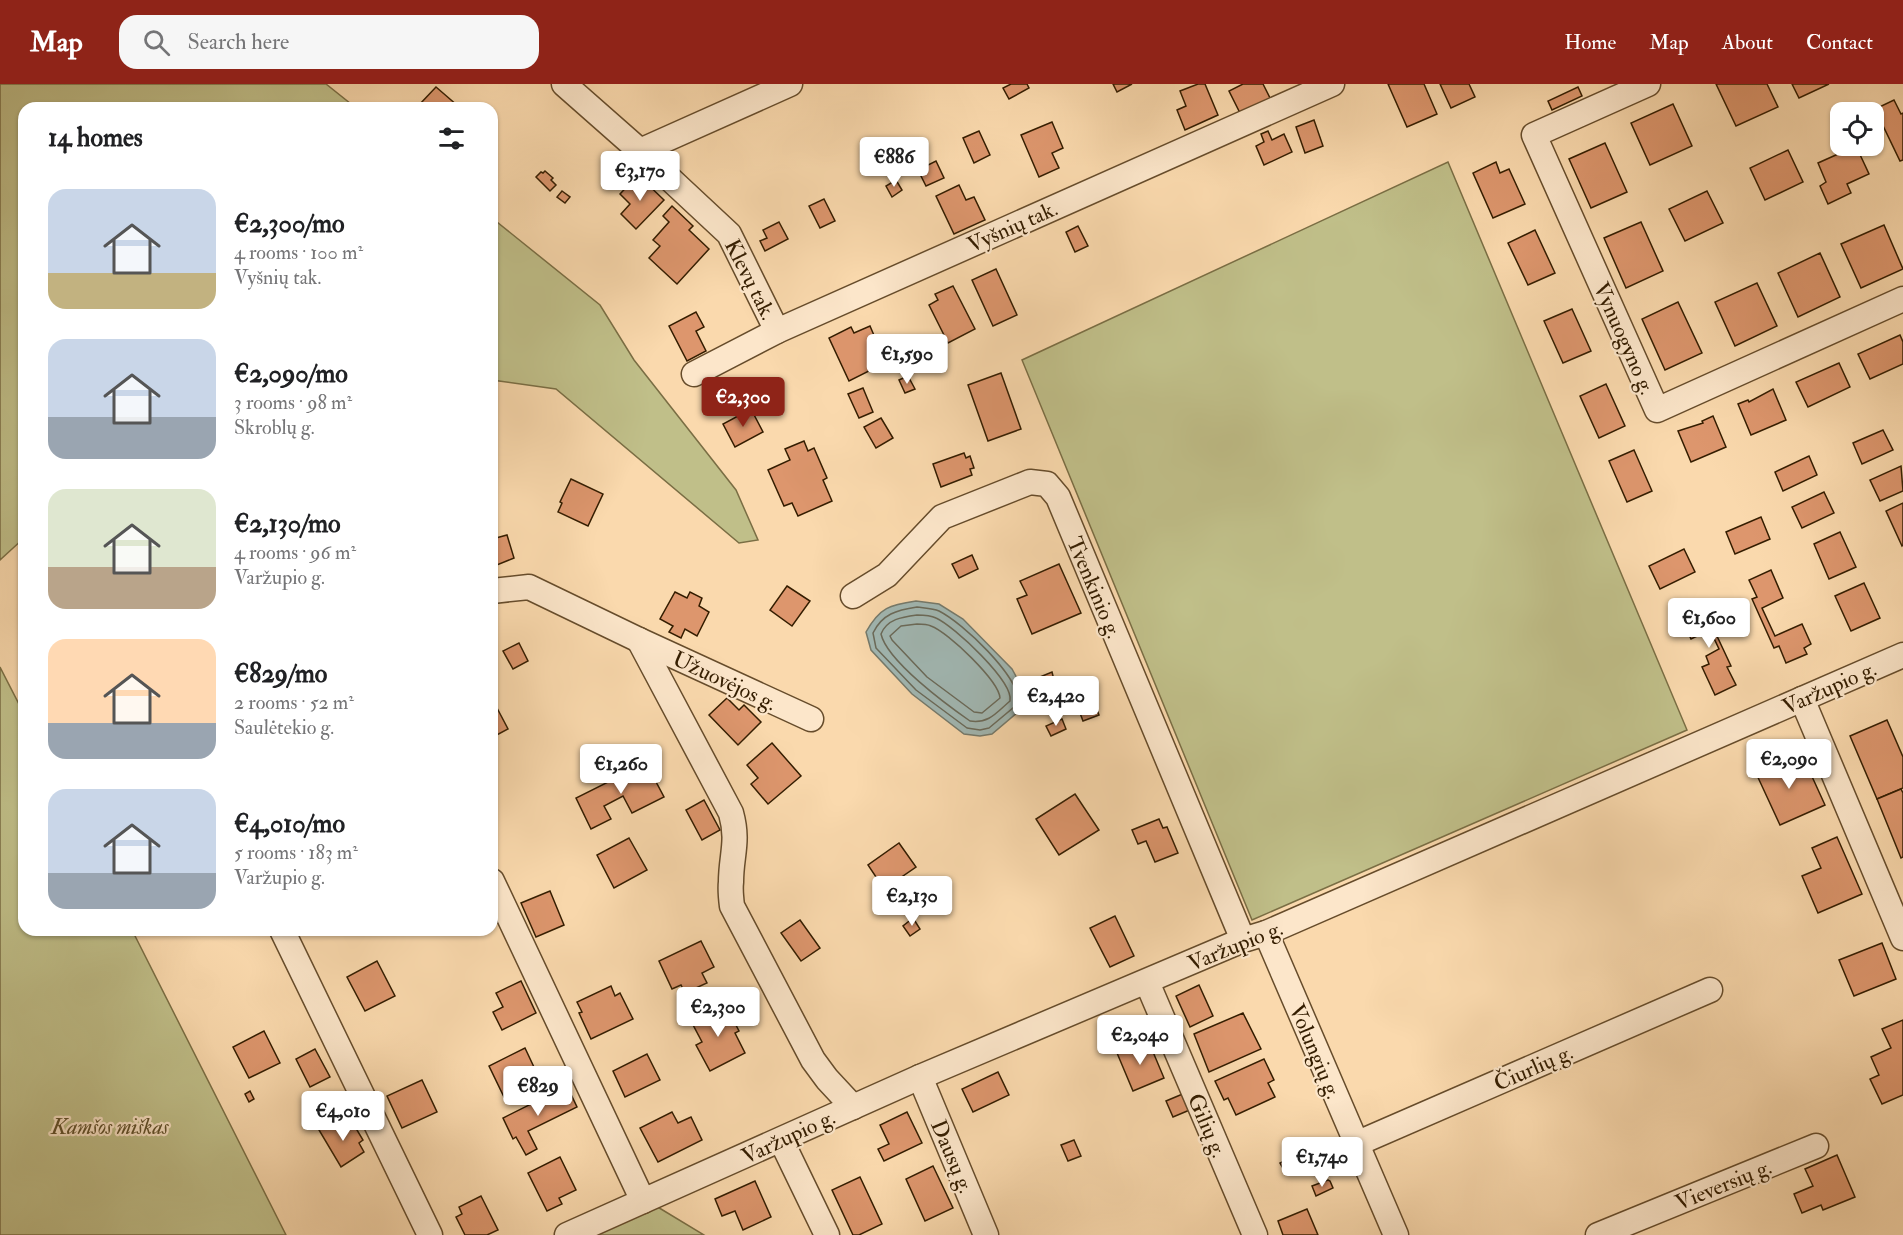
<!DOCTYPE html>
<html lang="en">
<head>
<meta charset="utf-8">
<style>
	body { margin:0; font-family:"IM FELL Double Pica",serif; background:#f6f6f6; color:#202124; height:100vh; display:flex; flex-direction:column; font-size:22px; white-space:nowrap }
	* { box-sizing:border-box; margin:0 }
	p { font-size:20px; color:#757577 }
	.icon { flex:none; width:33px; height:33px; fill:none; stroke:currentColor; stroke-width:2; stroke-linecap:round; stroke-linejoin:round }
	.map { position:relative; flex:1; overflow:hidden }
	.side { position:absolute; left:18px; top:18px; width:480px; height:834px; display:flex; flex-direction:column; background:#fff; border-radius:18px; box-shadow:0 2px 4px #0004 }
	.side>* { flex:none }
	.buttons { position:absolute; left:1830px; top:18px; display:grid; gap:12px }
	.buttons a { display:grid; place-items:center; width:54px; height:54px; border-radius:12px; background:#fff; box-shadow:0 2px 4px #0004; font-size:30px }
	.price { position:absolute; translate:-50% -51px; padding:0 14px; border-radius:6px; background:#fff; color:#222; font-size:20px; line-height:39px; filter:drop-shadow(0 2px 3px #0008) }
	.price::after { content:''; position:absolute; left:50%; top:36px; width:18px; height:14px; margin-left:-9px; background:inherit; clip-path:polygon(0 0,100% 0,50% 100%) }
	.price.selected { background:#8f2418; color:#fff }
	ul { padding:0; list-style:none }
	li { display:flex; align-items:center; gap:18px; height:150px; padding:0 30px }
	li span { display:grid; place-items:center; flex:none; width:168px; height:120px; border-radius:18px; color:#555 }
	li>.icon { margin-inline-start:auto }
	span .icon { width:72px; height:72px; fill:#fffc; stroke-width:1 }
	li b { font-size:26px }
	h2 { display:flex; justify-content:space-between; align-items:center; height:72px; padding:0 30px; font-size:26px }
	header { display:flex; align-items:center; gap:36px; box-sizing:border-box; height:84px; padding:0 30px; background:#8f2418; color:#fff }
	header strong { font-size:28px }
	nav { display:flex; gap:33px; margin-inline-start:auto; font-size:21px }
	.search { width:420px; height:54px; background:#f6f6f6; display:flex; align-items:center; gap:15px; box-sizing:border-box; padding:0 21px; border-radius:18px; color:#757577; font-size:22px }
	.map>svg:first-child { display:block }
	.green { fill:#c0bf89; stroke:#7a6e44; stroke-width:1.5 }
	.water { fill:#a1b8b4; stroke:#757a6c; stroke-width:1.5 }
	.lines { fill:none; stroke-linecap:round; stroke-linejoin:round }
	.shore { stroke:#6a6a5a; stroke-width:1.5 }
	.building { fill:#dd966d; stroke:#341d00; stroke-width:1.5 }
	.minor-casing { stroke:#664c2b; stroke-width:27 }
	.minor { stroke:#fce6ca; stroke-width:24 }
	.labels { text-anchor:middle; stroke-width:4.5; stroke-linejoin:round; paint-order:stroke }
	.street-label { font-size:22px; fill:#341d00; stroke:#fce6ca }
	.park-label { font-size:22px; font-style:italic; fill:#5e4e29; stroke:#fce6ca }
</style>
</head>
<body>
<header>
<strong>Map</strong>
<div class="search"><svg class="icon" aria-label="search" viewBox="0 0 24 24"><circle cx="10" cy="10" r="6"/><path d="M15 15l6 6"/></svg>Search here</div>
<nav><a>Home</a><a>Map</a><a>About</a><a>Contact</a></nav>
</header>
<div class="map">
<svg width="1903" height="1151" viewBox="0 0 1903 1151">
	<rect width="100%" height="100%" fill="#fad9ad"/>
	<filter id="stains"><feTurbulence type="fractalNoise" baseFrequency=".00333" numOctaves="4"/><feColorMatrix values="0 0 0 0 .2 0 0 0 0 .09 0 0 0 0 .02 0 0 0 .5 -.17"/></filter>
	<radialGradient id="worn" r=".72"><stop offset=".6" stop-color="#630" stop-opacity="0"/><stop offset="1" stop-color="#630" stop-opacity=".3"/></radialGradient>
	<g class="green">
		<path d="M0 0H326L356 24H24V454L0 476Z"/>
		<path d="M1448 78 1687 646 1252 836 1022 276Z"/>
		<path d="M492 134 600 221 634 276 736 406 758 456 739 459 556 305 492 296Z"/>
		<path d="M0 583 24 630V846H132L286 1151H0Z"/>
		<path d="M656 1122 704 1151H588Z"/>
	</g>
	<path class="water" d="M916 517 939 520 963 535 1012 585 1024 607 1025 622 992 650 980 652 964 650 912 610 871 566 866 548C880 523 890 521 916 517Z"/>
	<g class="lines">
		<g class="shore">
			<path d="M917 523C924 524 933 524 939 527 963 539 1019 592 1019 619L989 644 980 646 967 644 916 606 876 564 873 549C882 530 897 526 917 523Z"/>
			<path d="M917 531C923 531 930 531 936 534 954 542 1014 598 1010 617 997 628 989 640 970 637 947 621 887 577 881 550 887 535 902 533 917 531Z"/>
			<path d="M917 540C921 540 927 540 931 542 948 548 999 597 1000 614L982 629 974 628 927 593 892 556 890 552 901 542Z"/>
		</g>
	</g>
	<g class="building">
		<path d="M1011 0H1027L1029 4 1009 15 1003 4Z"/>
		<path d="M1113 0H1132L1117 8Z"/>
		<path d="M1198 0H1205L1218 31 1185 46 1177 26 1186 22 1180 7Z"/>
		<path d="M1243 0H1263L1271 16 1241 31 1229 7Z"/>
		<path d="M1388 0H1424L1437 30 1407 43Z"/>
		<path d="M1440 0H1469L1475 13 1451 24Z"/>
		<path d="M1716 0H1767L1778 23 1736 42Z"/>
		<path d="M1792 0H1829L1799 14Z"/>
		<path d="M436 3 458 22 456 24H425L420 20Z"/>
		<path d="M1578 3 1582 12 1552 26 1548 17Z"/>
		<path d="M1894 16 1901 30 1903 29V76L1900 77 1875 25Z"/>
		<path d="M1673 20 1692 62 1650 81 1631 39Z"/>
		<path d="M1314 36 1323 62 1305 69 1296 43Z"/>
		<path d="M1052 38 1063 64 1052 69 1059 84 1039 93 1021 51Z"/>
		<path d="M979 47 990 71 974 79 963 54Z"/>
		<path d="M1268 47 1272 56 1284 50 1292 68 1264 81 1256 62 1264 58 1261 50Z"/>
		<path d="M1605 59 1627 108 1591 124 1569 75Z"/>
		<path d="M1856 62 1869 90 1847 100 1851 109 1828 120 1820 102 1826 98 1818 79Z"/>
		<path d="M1788 66 1803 98 1765 116 1750 84Z"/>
		<path d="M621 67 628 73 618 84 611 78Z"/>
		<path d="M936 77 944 94 926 102 918 86Z"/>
		<path d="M1496 78 1500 89 1509 85 1525 120 1493 134 1473 89Z"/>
		<path d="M545 87 553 94 551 96 556 101 550 107 536 93 541 88 543 89Z"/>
		<path d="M638 91 664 116 636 145 621 130 630 120 620 110Z"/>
		<path d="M896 96 902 106 892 113 886 102Z"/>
		<path d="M959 101 966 116 974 113 985 136 954 150 936 112Z"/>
		<path d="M562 107 570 113 565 119 557 113Z"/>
		<path d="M1707 107 1723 139 1685 157 1669 125Z"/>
		<path d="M824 115 835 137 820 144 809 122Z"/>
		<path d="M672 122 693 142 689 146 709 165 677 200 649 174 660 162 653 156 669 138 663 132Z"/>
		<path d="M779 138 788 155 765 167 760 157 767 154 763 146Z"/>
		<path d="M1641 138 1663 187 1626 204 1604 154Z"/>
		<path d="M1884 141 1903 185 1861 204 1841 160Z"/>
		<path d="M1078 142 1088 162 1075 168 1066 148Z"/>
		<path d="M1535 146 1555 189 1528 201 1508 159Z"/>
		<path d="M1820 169 1840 213 1798 233 1778 189Z"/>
		<path d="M996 185 1017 231 993 242 972 196Z"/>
		<path d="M1757 199 1777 242 1735 262 1715 218Z"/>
		<path d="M953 202 975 245 948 259 929 221 938 216 935 210Z"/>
		<path d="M1678 218 1702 269 1665 286 1642 235Z"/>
		<path d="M1572 225 1591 267 1563 279 1544 237Z"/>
		<path d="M696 228 704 243 696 247 706 267 687 277 669 242Z"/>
		<path d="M870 242 882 270 877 272 880 277 869 282 871 286 849 297 829 254 851 243 854 249Z"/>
		<path d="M1900 251 1903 258V280L1870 295 1858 270Z"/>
		<path d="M1839 279 1850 303 1808 323 1796 298Z"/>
		<path d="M1001 289 1021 345 988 357 968 301Z"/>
		<path d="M908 292 915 305 905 309 899 296Z"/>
		<path d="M1606 300 1625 342 1599 354 1580 312Z"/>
		<path d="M863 304 873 328 859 334 848 310Z"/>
		<path d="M1773 305 1786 336 1751 351 1738 320 1748 316 1749 318Z"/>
		<path d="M751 325 763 348 735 363 723 340Z"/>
		<path d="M1713 332 1726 363 1691 378 1678 347 1703 339 1702 337Z"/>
		<path d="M881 334 893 354 876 364 864 343Z"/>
		<path d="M1883 346 1893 366 1862 380 1853 359Z"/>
		<path d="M804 357 808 367 814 364 827 394 823 396 832 417 798 432 792 419 784 422 768 386 790 376 785 365Z"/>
		<path d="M1634 366 1652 407 1627 418 1609 377Z"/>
		<path d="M964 369 966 374 970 372 974 384 970 385 972 391 941 403 933 380Z"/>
		<path d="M1809 372 1817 391 1783 407 1775 388Z"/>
		<path d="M1901 382 1903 407 1880 417 1870 396Z"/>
		<path d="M571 395 603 410 588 442 558 428 562 419 560 418Z"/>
		<path d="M1824 408 1834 429 1802 444 1792 423Z"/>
		<path d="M1903 419V461L1902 462 1886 427Z"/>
		<path d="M1761 433 1770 455 1735 470 1726 448Z"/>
		<path d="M1840 448 1856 483 1829 495 1814 460Z"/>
		<path d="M507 451 514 474 492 483V453L496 452V454Z"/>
		<path d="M1684 465 1695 488 1660 505 1649 482Z"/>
		<path d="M972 471 978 485 959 494 952 480Z"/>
		<path d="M1059 480 1081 529 1032 550 1017 515 1027 511 1020 497Z"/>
		<path d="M1771 486 1783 514 1762 524 1775 552 1802 540 1811 560 1804 564 1807 570 1786 579 1779 562 1774 564 1752 515 1757 513 1749 496Z"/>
		<path d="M1864 499 1880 534 1851 547 1835 512Z"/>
		<path d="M787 502 810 517 792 542 770 526Z"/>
		<path d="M675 508 687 514 690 508 702 514 699 522 709 528 697 552 685 545 681 554 669 548 673 542 660 535Z"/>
		<path d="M1697 518 1706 537 1709 535 1731 582 1727 583 1736 601 1715 611 1702 583 1709 580 1706 572 1719 565 1710 546 1691 555 1678 527Z"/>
		<path d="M519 559 528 577 513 585 503 567Z"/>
		<path d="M1052 588 1054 596 1042 601 1040 593Z"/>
		<path d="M727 614 739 626 744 621 761 638 738 661 709 631Z"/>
		<path d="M1096 623 1099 631 1083 637 1080 629Z"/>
		<path d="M497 624 508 645 493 653 492 626Z"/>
		<path d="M1062 635 1066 645 1051 652 1046 642Z"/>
		<path d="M1887 636 1903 673V704L1877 715 1850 652Z"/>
		<path d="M772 659 801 692 768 720 751 700 758 694 747 681Z"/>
		<path d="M1789 672 1797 691 1809 686 1825 721 1780 741 1755 687Z"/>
		<path d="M646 679 664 713 632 729 623 712 604 722 611 735 591 745 576 714Z"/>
		<path d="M1901 705 1903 709V773L1901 774 1877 715Z"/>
		<path d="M1075 710 1099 746 1059 771 1036 735Z"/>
		<path d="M704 716 720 746 702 756 686 726Z"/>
		<path d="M1159 735 1163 744 1167 743 1178 769 1155 778 1146 757 1138 760 1132 746Z"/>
		<path d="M1837 753 1862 810 1818 829 1802 792 1821 784 1812 764Z"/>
		<path d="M629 754 647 786 614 804 597 771Z"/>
		<path d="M899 759 916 783 884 805 868 781Z"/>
		<path d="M550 807 564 841 536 853 521 819Z"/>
		<path d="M1115 832 1134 872 1110 883 1090 844Z"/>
		<path d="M913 834 920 845 910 852 903 842Z"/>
		<path d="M800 836 820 864 801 877 781 849Z"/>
		<path d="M701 857 714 883 702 889 707 899 685 909 681 901 672 905 659 877Z"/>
		<path d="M1882 859 1896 895 1854 912 1839 876Z"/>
		<path d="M377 877 395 912 365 927 347 893Z"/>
		<path d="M521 897 536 929 502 946 493 928 503 923 496 909Z"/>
		<path d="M1199 901 1213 932 1190 943 1176 912Z"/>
		<path d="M611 902 615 912 620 909 633 935 591 955 579 929 582 928 577 918Z"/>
		<path d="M725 920 739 947 735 949 745 969 710 987 696 961 702 958 691 937Z"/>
		<path d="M1243 929 1261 965 1209 988 1194 950Z"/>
		<path d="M1903 936V1011L1882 1020 1870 995 1879 991 1871 973 1891 964 1882 945Z"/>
		<path d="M264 947 280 979 249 994 233 963Z"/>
		<path d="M1148 956 1164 994 1133 1007 1117 969Z"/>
		<path d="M525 964 540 996 504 1013 489 982Z"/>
		<path d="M315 965 330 993 310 1003 296 975Z"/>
		<path d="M647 970 660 996 625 1013 613 987Z"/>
		<path d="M1264 975 1274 996 1268 999 1275 1013 1236 1031 1228 1014 1224 1016 1215 997Z"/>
		<path d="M998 988 1009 1011 973 1028 962 1005Z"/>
		<path d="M422 996 437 1028 402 1044 387 1012Z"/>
		<path d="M567 1002 577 1023 528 1047 537 1065 526 1071 516 1053 513 1055 503 1034Z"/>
		<path d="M250 1007 254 1015 249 1018 245 1010Z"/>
		<path d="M1185 1009 1192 1025 1173 1033 1166 1017Z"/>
		<path d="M672 1028 678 1039 691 1033 702 1056 658 1078 640 1044Z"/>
		<path d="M907 1028 922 1059 884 1077 878 1065 889 1060 880 1041Z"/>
		<path d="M351 1036 363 1056 359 1059 364 1068 341 1083 319 1046 332 1038 336 1045Z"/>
		<path d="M1074 1056 1081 1072 1068 1077 1061 1061Z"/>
		<path d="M1296 1071 1300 1078 1284 1086 1280 1079Z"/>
		<path d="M1837 1071 1855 1113 1823 1126 1821 1121 1802 1129 1794 1110 1813 1102 1805 1085Z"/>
		<path d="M560 1073 576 1106 559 1114 562 1120 547 1127 528 1089Z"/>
		<path d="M933 1082 953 1124 925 1137 906 1095Z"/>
		<path d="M860 1093 882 1140 859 1151H853L832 1106Z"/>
		<path d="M1328 1096 1330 1097 1333 1104 1316 1112 1312 1102Z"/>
		<path d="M755 1097 771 1133 743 1146 735 1127 722 1132 715 1115Z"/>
		<path d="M481 1112 498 1146 487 1151H465L456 1133 462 1130 459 1123Z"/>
		<path d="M1307 1125 1318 1151H1283L1278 1137Z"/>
	</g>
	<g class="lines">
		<g class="minor-casing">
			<g id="minor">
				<path d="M564 0 640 67 729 150 777 247"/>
				<path d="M1648 0 1534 51 1657 326 1903 215"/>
				<path d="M640 67 790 0"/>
				<path d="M694 290 777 247 1332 0"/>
				<path d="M492 507 529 503 639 556 811 635"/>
				<path d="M853 512 887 491 942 433 1030 398 1047 400 1058 413 1243 856"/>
				<path d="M639 556 731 729C739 758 731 771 731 798 730 806 731 814 732 822L813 976 827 995 853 1023"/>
				<path d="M1802 615 1903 854"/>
				<path d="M492 797 643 1117"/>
				<path d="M282 846 430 1151"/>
				<path d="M1266 849 1396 1151"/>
				<path d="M1147 898 1255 1151"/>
				<path d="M920 993 986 1151"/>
				<path d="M781 1056 827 1151"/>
				<path d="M1356 1060 1710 906"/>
				<path d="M567 1151 920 993 1243 856 1266 849 1903 571"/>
				<path d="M1598 1151 1816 1062"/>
			</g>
		</g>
		<use href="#minor" class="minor"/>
	</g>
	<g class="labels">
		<g class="street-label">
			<text transform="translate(1012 142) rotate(-24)" y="8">Vyšnių tak.</text>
			<text transform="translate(751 195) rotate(63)" y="8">Klevų tak.</text>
			<text transform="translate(1625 254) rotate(66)" y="8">Vynuogyno g.</text>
			<text transform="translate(1095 503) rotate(67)" y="8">Tvenkinio g.</text>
			<text transform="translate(725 596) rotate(25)" y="8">Užuovėjos g.</text>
			<text transform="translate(1829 603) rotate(-24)" y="8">Varžupio g.</text>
			<text transform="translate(1235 861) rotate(-22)" y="8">Varžupio g.</text>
			<text transform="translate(1316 967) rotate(67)" y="8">Volungių g.</text>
			<text transform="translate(1533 983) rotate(-24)" y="8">Čiurlių g.</text>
			<text transform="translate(1208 1041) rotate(67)" y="8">Gilių g.</text>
			<text transform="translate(788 1052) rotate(-25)" y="8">Varžupio g.</text>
			<text transform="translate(953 1072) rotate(67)" y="8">Dausų g.</text>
			<text transform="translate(1723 1100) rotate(-22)" y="8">Vieversių g.</text>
		</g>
		<g class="park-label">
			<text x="110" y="1050">Kamšos miškas</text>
		</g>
	</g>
	<rect width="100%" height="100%" filter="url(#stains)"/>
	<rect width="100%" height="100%" fill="url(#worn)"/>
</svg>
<div class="buttons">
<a><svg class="icon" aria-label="locate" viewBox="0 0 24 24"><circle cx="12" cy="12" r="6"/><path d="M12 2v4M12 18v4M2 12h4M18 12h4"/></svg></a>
</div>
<b class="price" style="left:894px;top:104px">€886</b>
<b class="price" style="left:640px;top:118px">€3,170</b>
<b class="price" style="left:907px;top:301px">€1,590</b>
<b class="price selected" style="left:743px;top:344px">€2,300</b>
<b class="price" style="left:1709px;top:565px">€1,600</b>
<b class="price" style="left:1056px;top:643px">€2,420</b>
<b class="price" style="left:1789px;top:706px">€2,090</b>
<b class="price" style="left:621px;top:711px">€1,260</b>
<b class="price" style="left:912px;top:843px">€2,130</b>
<b class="price" style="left:718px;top:954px">€2,300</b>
<b class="price" style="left:1140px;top:982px">€2,040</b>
<b class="price" style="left:538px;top:1033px">€829</b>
<b class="price" style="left:343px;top:1058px">€4,010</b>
<b class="price" style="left:1322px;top:1104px">€1,740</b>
<section class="side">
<h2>14 homes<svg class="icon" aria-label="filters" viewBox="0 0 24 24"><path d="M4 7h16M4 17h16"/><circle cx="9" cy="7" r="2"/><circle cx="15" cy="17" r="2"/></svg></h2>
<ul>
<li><span style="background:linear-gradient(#c9d6e8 70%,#c2b280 0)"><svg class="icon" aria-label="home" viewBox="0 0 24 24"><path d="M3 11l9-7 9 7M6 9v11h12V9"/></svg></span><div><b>€2,300/mo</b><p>4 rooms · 100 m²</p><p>Vyšnių tak.</p></div></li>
<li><span style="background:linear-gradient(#c9d6e8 65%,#9aa5b1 0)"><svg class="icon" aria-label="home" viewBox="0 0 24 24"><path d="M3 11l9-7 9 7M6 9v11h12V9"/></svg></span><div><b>€2,090/mo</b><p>3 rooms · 98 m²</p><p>Skroblų g.</p></div></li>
<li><span style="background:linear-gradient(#dfe7d0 65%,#b9a48a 0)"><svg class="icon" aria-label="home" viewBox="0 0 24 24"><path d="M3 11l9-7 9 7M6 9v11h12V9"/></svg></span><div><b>€2,130/mo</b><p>4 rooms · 96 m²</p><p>Varžupio g.</p></div></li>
<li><span style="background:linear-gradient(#ffd9b3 70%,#9aa5b1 0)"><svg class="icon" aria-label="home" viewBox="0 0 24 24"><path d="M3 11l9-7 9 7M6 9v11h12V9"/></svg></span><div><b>€829/mo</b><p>2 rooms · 52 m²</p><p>Saulėtekio g.</p></div></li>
<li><span style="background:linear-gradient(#c9d6e8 70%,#9aa5b1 0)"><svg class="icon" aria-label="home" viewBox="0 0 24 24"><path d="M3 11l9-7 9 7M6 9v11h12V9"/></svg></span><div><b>€4,010/mo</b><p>5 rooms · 183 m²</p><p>Varžupio g.</p></div></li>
</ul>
</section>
</div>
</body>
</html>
